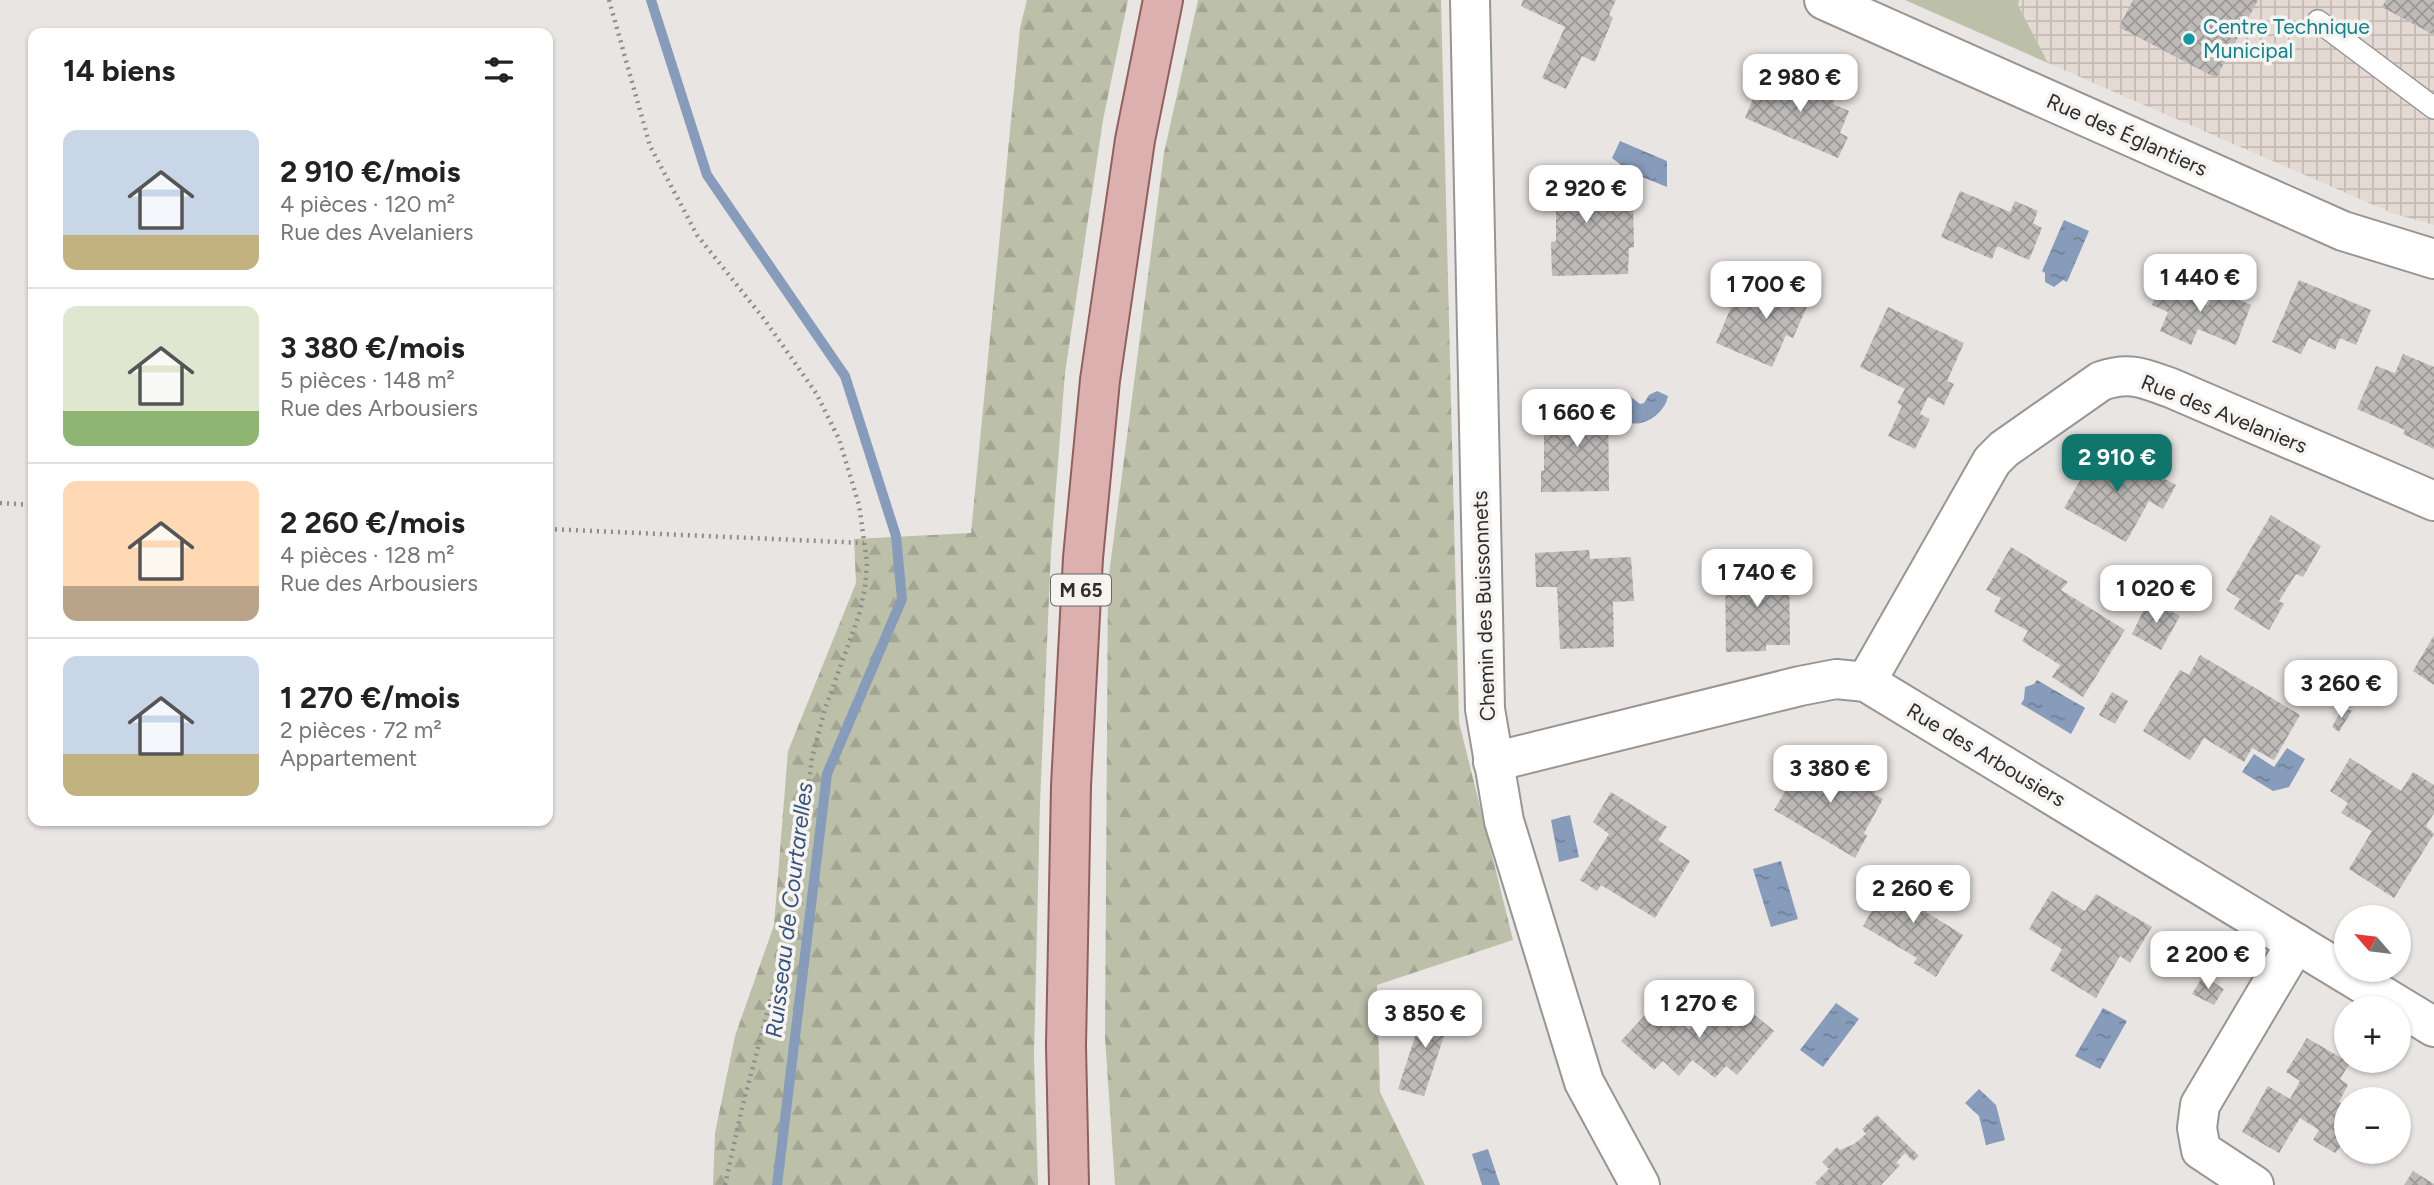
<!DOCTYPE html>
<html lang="fr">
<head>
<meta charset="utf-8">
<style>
	body { margin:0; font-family:Figtree,sans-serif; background:#f6f6f6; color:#222; height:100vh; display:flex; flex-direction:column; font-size:26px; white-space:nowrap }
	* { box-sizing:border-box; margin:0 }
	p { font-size:23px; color:#767676 }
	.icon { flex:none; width:38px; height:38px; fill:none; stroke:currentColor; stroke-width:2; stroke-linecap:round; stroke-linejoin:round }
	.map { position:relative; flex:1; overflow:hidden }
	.details { position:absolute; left:28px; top:28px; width:525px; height:798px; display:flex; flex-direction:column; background:#fff; border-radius:14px; box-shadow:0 2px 5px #0004 }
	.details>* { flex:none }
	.needle { width:46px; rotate:298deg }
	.controls { position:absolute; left:2334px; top:905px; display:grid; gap:14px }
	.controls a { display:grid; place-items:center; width:77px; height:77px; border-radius:50%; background:#fff; box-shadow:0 2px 5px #0004; font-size:35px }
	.price { position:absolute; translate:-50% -60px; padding:0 16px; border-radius:14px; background:#fff; color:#222; font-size:23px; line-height:46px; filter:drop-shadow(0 2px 4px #0008) }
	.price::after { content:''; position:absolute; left:50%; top:42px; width:21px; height:16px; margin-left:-10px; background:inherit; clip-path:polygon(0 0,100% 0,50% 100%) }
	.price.selected { background:#0f766e; color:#fff }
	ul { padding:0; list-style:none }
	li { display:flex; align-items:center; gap:21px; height:175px; padding:0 35px }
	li+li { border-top:2px solid #e0e0e0 }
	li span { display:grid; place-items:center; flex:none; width:196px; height:140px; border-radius:14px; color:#555 }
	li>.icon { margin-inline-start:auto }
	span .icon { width:84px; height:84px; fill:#fffc; stroke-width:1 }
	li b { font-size:30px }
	h2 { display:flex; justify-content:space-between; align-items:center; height:84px; padding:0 35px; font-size:30px }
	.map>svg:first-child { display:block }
	.industrial { fill:url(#industrial-grid) }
	.green { fill:#bcc0a9 }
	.forest { fill:url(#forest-firs) }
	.water { fill:url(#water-ripples) }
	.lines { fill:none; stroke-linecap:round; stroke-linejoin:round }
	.stream { stroke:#879bba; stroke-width:10 }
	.building { fill:url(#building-cross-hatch) }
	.service-casing { stroke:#989593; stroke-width:24 }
	.minor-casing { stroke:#989593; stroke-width:42 }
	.primary-casing { stroke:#90605f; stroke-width:42 }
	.path { stroke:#8f8d8b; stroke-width:4.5; stroke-dasharray:2 5; stroke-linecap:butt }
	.service { stroke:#fff; stroke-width:21 }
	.minor { stroke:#fff; stroke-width:38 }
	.primary { stroke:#dcb0af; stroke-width:38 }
	.culture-dot { fill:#0f9aa8; stroke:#f6f3f0; stroke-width:2.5 }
	.labels { text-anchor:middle; stroke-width:7; stroke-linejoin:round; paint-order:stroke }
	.shield { fill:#f6f3f0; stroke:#6a6867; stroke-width:2 }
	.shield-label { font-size:19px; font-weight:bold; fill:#2e2d2c }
	.culture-label { font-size:21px; fill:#0d838f; stroke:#f6f3f0; text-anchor:start }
	.street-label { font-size:21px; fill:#2e2d2c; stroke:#f6f3f0 }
	.water-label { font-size:23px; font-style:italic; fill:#35537f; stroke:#f6f3f0 }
</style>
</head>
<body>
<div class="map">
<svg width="2434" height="1185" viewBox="0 0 2434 1185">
	<defs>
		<pattern id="industrial-grid" width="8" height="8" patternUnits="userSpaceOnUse" patternTransform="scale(1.75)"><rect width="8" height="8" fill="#e4d9d3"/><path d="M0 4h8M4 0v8" fill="none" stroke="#c4bbb5"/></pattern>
		<pattern id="forest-firs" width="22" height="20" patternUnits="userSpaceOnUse" patternTransform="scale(1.75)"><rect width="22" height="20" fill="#bcc0a9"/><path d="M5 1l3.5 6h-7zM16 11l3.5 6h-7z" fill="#a2a592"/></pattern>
		<pattern id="water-ripples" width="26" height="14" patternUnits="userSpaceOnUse" patternTransform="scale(1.75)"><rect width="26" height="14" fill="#879bba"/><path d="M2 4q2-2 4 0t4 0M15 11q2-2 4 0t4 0" fill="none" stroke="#6f7f97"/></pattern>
		<pattern id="building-cross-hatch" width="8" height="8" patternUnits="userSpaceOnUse" patternTransform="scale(1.75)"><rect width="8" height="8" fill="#bdbab8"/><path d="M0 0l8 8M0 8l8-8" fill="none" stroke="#9a9896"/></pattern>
	</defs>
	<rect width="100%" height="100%" fill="#e9e5e3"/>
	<path class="industrial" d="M2019 0H2434V225L2392 213 2048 63 2018 5Z"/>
	<path class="green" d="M1905 0H2019L2018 5 2048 63Z"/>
	<g class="forest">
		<path d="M1027 0H1128L1103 120 1065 373 1051 552 1040 803 1034 1056 1038 1185H713L715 1133 735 1036 774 925 788 751 856 583 854 539 971 533 1020 28Z"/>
		<path d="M1198 0H1441L1459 722 1513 940 1377 985 1380 1092 1425 1185H1115L1105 1037 1108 582 1164 153Z"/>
	</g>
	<g class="water">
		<path d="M1620 141 1667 161V187L1630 172 1612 158Z"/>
		<path d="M2064 220 2089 231 2067 282 2063 280 2054 287 2045 282V273L2042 271Z"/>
		<path d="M1657 391 1668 396C1664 418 1630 437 1616 411L1621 397 1630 396 1640 404 1644 403 1649 395Z"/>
		<path d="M2037 680 2085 708 2071 734 2021 704 2024 699 2025 687 2034 684Z"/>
		<path d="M2287 748 2305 759 2289 787 2273 791 2242 772 2254 754 2274 767Z"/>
		<path d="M1570 815 1579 857 1559 862 1551 820Z"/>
		<path d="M1781 861 1798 919 1771 927 1753 869Z"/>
		<path d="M1836 1003 1859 1019 1823 1067 1800 1050Z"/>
		<path d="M2103 1008 2127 1021 2100 1069 2075 1056Z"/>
		<path d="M1979 1089 1996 1105 2005 1140 1986 1145 1979 1116 1965 1103Z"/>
		<path d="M1488 1149 1500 1185H1482L1472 1154Z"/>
	</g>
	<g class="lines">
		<path class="stream" d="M651 0 707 175 845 376 896 536 902 599 827 774 777 1185"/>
	</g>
	<g class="building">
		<path d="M1523 0H1616L1609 15 1613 18 1595 62 1582 56 1566 89 1542 78 1565 27 1521 6Z"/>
		<path d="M2133 0H2258L2216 78 2119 27Z"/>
		<path d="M2386 0H2434V35L2382 7Z"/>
		<path d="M1764 73 1816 93 1819 86 1836 96 1833 104 1849 111 1840 133 1848 137 1838 158 1745 118Z"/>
		<path d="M1600 169 1601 205H1633L1634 247 1629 248 1628 274 1552 276 1551 242 1556 241V207H1537V171Z"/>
		<path d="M1960 191 2010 212 2015 201 2038 211 2033 223 2042 228 2029 260 1997 246 1992 259 1941 237Z"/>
		<path d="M1781 272 1815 289 1793 338 1786 335 1772 367 1716 343 1734 300 1752 307 1761 290 1771 295Z"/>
		<path d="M2165 273 2182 280 2178 292 2208 306 2216 290 2251 305 2236 345 2198 329 2191 345 2160 331 2168 312 2152 305Z"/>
		<path d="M2299 280 2371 310 2356 345 2340 338 2335 350 2309 338 2301 354 2272 342Z"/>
		<path d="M1888 307 1964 343 1947 381 1954 384 1944 405 1928 397 1920 414 1930 419 1915 449 1888 436 1902 406 1897 403 1905 389 1860 367Z"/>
		<path d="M2403 354 2434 367V449L2403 434 2405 430 2357 409 2376 366 2395 373Z"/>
		<path d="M1608 402 1609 491 1541 492V471L1544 470V423L1554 422V404Z"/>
		<path d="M2097 451 2114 461 2119 454 2176 485 2163 509 2149 501 2126 542 2064 508Z"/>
		<path d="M2271 515 2321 546 2303 577 2296 574 2279 601 2284 604 2269 630 2234 609 2240 599 2226 590Z"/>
		<path d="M2011 547 2068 582 2061 590 2125 630 2083 697 2052 677 2060 665 2022 641 2028 631 1994 612 2001 598 1986 590Z"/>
		<path d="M1589 550 1590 559 1631 557 1634 601 1613 602 1614 647 1560 649 1557 587H1536L1535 553Z"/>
		<path d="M1789 569 1790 645H1766V651L1726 652 1725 570Z"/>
		<path d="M2149 599 2180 616 2161 650 2132 634Z"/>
		<path d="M2434 635V685L2413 671Z"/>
		<path d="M2200 655 2300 715 2274 760 2252 748 2244 762 2204 738 2190 760 2143 731 2180 670 2189 675Z"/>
		<path d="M2112 692 2128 701 2115 724 2099 715Z"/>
		<path d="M2352 710 2339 732 2332 727 2341 711Z"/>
		<path d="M1809 752 1825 761 1824 765 1876 791 1874 794 1883 799 1864 833 1867 836 1855 858 1774 810Z"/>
		<path d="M2350 758 2401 791 2413 772 2434 785V813L2426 826 2434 834 2394 898 2349 869 2372 831 2341 813 2348 803 2330 791Z"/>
		<path d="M1611 792 1667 827 1658 840 1690 861 1655 918 1601 885 1597 891 1580 880 1609 834 1593 822Z"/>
		<path d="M1894 873 1934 897 1926 912 1963 935 1936 977 1914 963 1917 958 1863 926Z"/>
		<path d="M2052 891 2085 911 2096 894 2152 927 2130 963 2120 956 2096 998 2050 970 2062 949 2029 929Z"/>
		<path d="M2203 976 2224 989 2214 1005 2192 994Z"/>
		<path d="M1737 1000 1774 1031 1737 1075 1726 1066 1715 1078 1692 1060 1679 1076 1663 1061 1654 1070 1621 1041 1658 1001 1689 1030 1706 1010 1719 1021Z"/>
		<path d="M1426 1003 1452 1012 1424 1096 1398 1089Z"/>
		<path d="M2307 1038 2350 1063 2340 1079 2348 1085 2339 1102 2347 1107V1138L2335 1153 2313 1140 2319 1130 2300 1118 2279 1153 2242 1132 2268 1086 2290 1099 2300 1081 2286 1072Z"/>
		<path d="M1877 1115 1919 1156 1913 1161 1905 1153 1896 1163 1900 1165 1881 1185H1817L1815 1183 1829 1169 1822 1162 1837 1147 1840 1150 1854 1144 1866 1134 1862 1129Z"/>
		<path d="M2413 1171 2434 1184V1185H2404Z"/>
	</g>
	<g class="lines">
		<g class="service-casing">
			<path id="service" d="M2318 21 2434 108"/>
		</g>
		<g class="minor-casing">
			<g id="minor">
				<path d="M1470 0 1485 709 1504 821 1584 1082 1640 1185"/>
				<path d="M1824 0 2343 231 2434 259"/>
				<path d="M1866 682 1992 461 2004 449 2101 381C2130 371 2143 378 2171 388L2434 501"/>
				<path d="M1493 762 1800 686 1836 679 1866 682 2434 1027"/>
				<path d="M2254 1185 2201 1150 2197 1128 2200 1105 2296 943"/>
			</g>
		</g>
		<g class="primary-casing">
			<path id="primary" d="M1069 1185 1066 1046 1071 786 1083 558 1100 380 1135 140 1163 0"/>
		</g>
		<g class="path">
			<path d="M609 0 650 146 697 235 764 319 816 393 839 439 859 505 867 562 865 588 859 615 825 709 812 758 799 865 788 934 742 1108 725 1185"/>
			<path d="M0 503 33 505"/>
			<path d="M548 529 864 543"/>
		</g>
		<use href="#service" class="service"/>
		<use href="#minor" class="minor"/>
		<use href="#primary" class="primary"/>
	</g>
	<circle class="culture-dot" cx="2189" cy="39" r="7"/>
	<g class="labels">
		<rect class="shield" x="1051" y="574.5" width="60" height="31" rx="5"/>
		<g class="shield-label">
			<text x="1081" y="597">M 65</text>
		</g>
		<g class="culture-label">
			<text x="2203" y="34">Centre Technique<tspan x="2203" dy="24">Municipal</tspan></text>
		</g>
		<g class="street-label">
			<text transform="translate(2127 135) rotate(24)" y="7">Rue des Églantiers</text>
			<text transform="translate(2224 414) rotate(22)" y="7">Rue des Avelaniers</text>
			<text transform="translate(1484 606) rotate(-92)" y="7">Chemin des Buissonnets</text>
			<text transform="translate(1986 755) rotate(31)" y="7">Rue des Arbousiers</text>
		</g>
		<g class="water-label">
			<text transform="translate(789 910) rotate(-83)" y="8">Ruisseau de Courtarelles</text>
		</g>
	</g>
</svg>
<div class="controls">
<a><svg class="needle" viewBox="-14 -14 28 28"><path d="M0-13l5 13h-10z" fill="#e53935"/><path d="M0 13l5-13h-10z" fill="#767676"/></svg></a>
<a>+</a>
<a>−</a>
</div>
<b class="price" style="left:1800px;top:114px">2 980 €</b>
<b class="price" style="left:1586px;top:225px">2 920 €</b>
<b class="price" style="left:2200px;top:314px">1 440 €</b>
<b class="price" style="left:1766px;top:321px">1 700 €</b>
<b class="price" style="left:1577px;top:449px">1 660 €</b>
<b class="price selected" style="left:2117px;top:494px">2 910 €</b>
<b class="price" style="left:1757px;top:609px">1 740 €</b>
<b class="price" style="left:2156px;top:625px">1 020 €</b>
<b class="price" style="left:2341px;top:720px">3 260 €</b>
<b class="price" style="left:1830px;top:805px">3 380 €</b>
<b class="price" style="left:1913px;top:925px">2 260 €</b>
<b class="price" style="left:2208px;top:991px">2 200 €</b>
<b class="price" style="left:1699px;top:1040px">1 270 €</b>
<b class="price" style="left:1425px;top:1050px">3 850 €</b>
<section class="details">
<h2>14 biens<svg class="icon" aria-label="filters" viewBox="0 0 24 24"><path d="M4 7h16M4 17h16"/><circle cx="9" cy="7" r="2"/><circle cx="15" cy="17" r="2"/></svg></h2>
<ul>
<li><span style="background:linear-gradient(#c9d6e8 75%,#c2b280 0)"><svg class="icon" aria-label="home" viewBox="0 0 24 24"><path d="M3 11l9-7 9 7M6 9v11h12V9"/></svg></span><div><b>2 910 €/mois</b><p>4 pièces · 120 m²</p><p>Rue des Avelaniers</p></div></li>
<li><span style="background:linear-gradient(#dfe7d0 75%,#8fb573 0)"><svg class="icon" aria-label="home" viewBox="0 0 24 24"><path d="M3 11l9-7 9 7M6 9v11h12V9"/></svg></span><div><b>3 380 €/mois</b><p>5 pièces · 148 m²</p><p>Rue des Arbousiers</p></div></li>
<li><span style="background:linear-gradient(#ffd9b3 75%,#b9a48a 0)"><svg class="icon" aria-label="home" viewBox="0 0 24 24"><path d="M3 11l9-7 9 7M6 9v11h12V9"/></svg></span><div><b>2 260 €/mois</b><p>4 pièces · 128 m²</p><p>Rue des Arbousiers</p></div></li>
<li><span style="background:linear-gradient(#c9d6e8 70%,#c2b280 0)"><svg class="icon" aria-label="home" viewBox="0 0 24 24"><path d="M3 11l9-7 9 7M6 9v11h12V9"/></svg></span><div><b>1 270 €/mois</b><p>2 pièces · 72 m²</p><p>Appartement</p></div></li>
</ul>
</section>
</div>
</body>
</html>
